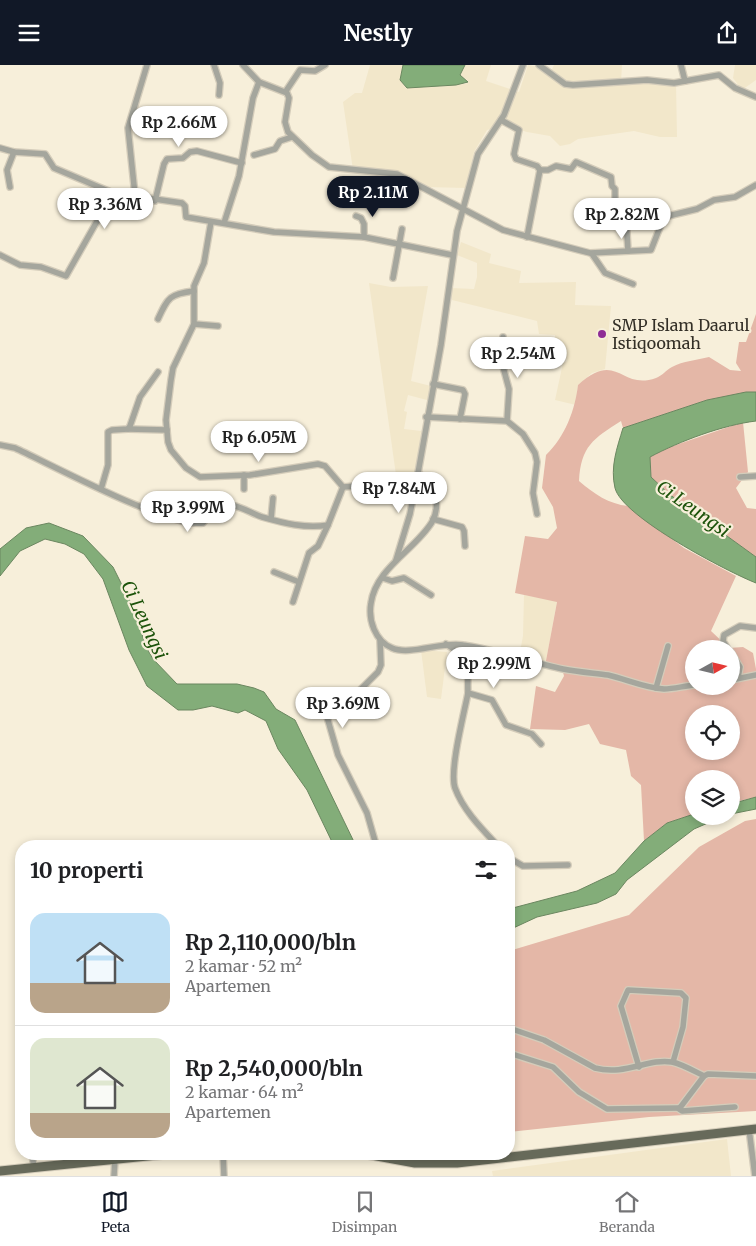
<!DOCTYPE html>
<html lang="id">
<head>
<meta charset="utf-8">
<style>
	body { margin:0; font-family:Merriweather,serif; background:#f2f2f2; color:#202124; height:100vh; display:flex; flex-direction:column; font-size:19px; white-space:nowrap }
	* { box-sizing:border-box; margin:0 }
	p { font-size:16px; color:#757577 }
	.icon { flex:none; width:28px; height:28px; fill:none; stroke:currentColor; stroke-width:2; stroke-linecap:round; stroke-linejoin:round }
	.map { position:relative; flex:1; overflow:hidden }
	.side { position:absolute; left:15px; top:775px; width:500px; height:320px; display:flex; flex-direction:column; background:#fff; border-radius:20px; box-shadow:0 2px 8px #0003 }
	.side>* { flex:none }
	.needle { width:32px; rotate:82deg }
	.fabs { position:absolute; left:685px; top:575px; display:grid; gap:10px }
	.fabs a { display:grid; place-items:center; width:55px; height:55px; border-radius:50%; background:#fff; box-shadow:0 2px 8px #0003; font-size:25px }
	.price { position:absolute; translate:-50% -42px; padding:0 11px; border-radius:18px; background:#fff; color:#222; font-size:16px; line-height:32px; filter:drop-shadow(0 1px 2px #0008) }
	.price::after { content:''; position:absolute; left:50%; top:30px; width:15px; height:11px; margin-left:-8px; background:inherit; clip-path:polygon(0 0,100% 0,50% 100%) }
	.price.on { background:#111827; color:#fff }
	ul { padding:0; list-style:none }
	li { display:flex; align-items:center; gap:15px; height:125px; padding:0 15px }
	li+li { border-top:1px solid #e0e0e0 }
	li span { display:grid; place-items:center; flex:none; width:140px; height:100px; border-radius:15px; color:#555 }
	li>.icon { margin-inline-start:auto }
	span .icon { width:60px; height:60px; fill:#fffc; stroke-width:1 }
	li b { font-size:21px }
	h2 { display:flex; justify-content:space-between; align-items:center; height:60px; padding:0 15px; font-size:21px }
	header { display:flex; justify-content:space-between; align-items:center; height:65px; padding:0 15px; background:#111827; color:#fff; font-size:22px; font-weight:700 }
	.tabs { display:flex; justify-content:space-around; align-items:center; height:70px; border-top:1px solid #e0e0e0; background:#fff; font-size:14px; color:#757577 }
	.tabs a { display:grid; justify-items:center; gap:2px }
	.tabs .on { color:#111827 }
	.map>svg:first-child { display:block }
	.built { fill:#f2e7ca }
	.green { fill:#e4b7a7; fill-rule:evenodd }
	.water { fill:#83ad79; stroke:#6b8760 }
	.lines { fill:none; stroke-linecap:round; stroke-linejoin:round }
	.street-casing { stroke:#d4ccba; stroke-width:8 }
	.primary-casing { stroke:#d4ccba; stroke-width:11 }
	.street { stroke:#a5a69d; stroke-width:5.5 }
	.primary { stroke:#676a5a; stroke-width:9 }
	.poi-dot { fill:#8e2d96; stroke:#f7efda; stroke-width:2 }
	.labels { text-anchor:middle; stroke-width:4.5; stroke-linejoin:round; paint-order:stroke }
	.poi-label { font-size:16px; fill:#332f27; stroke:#f7efda; text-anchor:start }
	.water-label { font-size:18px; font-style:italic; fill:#1c530a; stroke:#f7efda }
</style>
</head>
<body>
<header><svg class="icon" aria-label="menu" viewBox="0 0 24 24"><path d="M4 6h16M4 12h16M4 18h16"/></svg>Nestly<svg class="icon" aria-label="share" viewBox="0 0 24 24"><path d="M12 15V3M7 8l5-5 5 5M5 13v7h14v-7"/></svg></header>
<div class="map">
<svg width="756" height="1111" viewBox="0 0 756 1111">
	<rect width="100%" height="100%" fill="#f7efda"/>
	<g class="built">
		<path d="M370 0H403L400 15 407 23 464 19 468 18 467 15 460 10 465 0H491L486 16 519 27 528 0 540 2 549 11 554 0H622L621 17 676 18 677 72H660L634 66 578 74 570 79 560 81 550 71 527 67 505 60 487 65 474 87 466 123 426 122 400 108 353 105 343 37 355 28H362Z"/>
		<path d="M735 0H756V15L742 25 733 13Z"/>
		<path d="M461 177 491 189 489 198 521 206 519 218 576 217 575 240 611 241 605 304 592 308 578 320 576 340 555 335 563 298 567 296 565 285 555 286V270L539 269 537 256 452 235 451 223 474 224 477 212V198L457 190Z"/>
		<path d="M369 218 391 222 428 221 411 316 431 321 427 335 408 330 404 346 407 347 404 364 421 366 416 410 411 416 397 417Z"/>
		<path d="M524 530 557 536 545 601 519 592 523 571Z"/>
		<path d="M421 585 447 587 441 634 427 632Z"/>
		<path d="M727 1074 731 1111H493L492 1106Z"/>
	</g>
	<g class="green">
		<path d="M756 249V327L707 335 623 363 621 356C593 374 581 381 579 416 594 429 609 439 628 441L684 483 736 511 711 566 729 583 743 582 753 588 756 604V732L731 738V714H694V749L667 758 644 776 641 720 631 711 626 685 600 679 589 659 565 665 530 664 536 621 555 627 564 611 563 607 545 601 557 537 515 528 525 471 548 474 557 463 553 442 542 423 546 390C565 372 575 345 578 320 618 284 620 326 656 313 662 311 666 305 672 302 683 296 697 295 709 292L730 305 741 306 736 298 739 277H746ZM694 584H731V621H694ZM694 649H731V686H694Z"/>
		<path d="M743 357 748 407 736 423 747 443 756 444V492L669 429 651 412 650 392 667 383Z"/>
		<path d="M756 754V1046L649 1052 509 1067V886L629 850 699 782 745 756Z"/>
	</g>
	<g class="water">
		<path d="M403 0H465L460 10 468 17 456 20 407 23 400 15Z"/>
		<path d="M746 327H756V356C723 360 680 376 650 392L651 412 669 429 756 492V518C728 507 622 452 615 423 610 402 617 383 623 363L707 335Z"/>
		<path d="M49 458 83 471 113 502 137 550 145 580 153 594 177 619H237L254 623 264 627 276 644 295 655 356 781H334L307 725 278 684 266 656 245 645 238 648 212 641 193 645H178L147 621 129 585 103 514 84 489 65 479 45 474 20 486 0 511V484L26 463Z"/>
		<path d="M756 732V744L731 749V739Z"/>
		<path d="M694 749V751H724L694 764 627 815 616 829 597 838 537 852 509 865V844L577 826 615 808 644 776 667 758Z"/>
	</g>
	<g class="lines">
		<g class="street-casing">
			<g id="street">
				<path d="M214 0 220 18 219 30"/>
				<path d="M243 0 259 17 287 28 289 33 285 57 288 67 312 90 329 102 397 109 503 165 590 188 651 185 664 152 697 144 714 135 735 132 756 120"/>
				<path d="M523 0 504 50 478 89 457 166 441 280 418 408C434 417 442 439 432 457 415 485 376 503 371 538 368 555 375 576 392 583 410 591 442 576 463 580 497 585 530 597 563 604 578 607 593 608 608 610 626 614 645 623 664 624 673 624 684 621 694 620"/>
				<path d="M539 0 565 19 573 20 647 15 674 18 719 10 735 23 756 32"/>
				<path d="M681 0 685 16"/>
				<path d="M286 26 300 5 315 6 325 0"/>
				<path d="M501 55 519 65 514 89 516 94 537 101 540 105 527 172"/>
				<path d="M0 83 14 87 45 89 54 103 113 128"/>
				<path d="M254 90 275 84 280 76 292 72"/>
				<path d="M540 105H548L556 101 571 104 576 97 611 112 612 121 615 124V135"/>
				<path d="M10 122 7 105 14 87"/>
				<path d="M135 130 128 63 147 0"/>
				<path d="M155 136 164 99 167 94 183 93 190 87 197 86 242 98"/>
				<path d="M617 150 664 152"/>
				<path d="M356 151 361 153 364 159V172"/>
				<path d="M626 151 628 186"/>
				<path d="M211 157 204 198 194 221V259L173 303 171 315 166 355 168 377 171 385 186 403 200 412 250 410 318 399 325 401 343 422 414 417"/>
				<path d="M224 158 239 111 253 33 259 17"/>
				<path d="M592 189 605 208 633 219"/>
				<path d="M0 190 20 200 41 202 66 211 113 128 182 138 185 141 186 152 274 167 364 172 452 190"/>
				<path d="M393 213 402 164"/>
				<path d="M158 254C168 232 170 229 194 226"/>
				<path d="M194 259 218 261"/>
				<path d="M503 272 502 298 509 324 507 356"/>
				<path d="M433 319 463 325 465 329 460 354"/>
				<path d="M426 352 507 356 523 369 535 388 537 397 533 428 537 449"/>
				<path d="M128 364 167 365"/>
				<path d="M0 380 15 383C50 399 171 464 203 458L215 443C234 435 245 446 262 452 283 458 306 464 328 460L343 422"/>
				<path d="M244 410V424"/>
				<path d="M740 412 756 411"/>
				<path d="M101 424 108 400V367L112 365 128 364 130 361 140 332 158 307"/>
				<path d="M271 454 273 433"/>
				<path d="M433 454 462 462 464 466 465 481"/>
				<path d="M396 495 410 449 418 408"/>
				<path d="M274 507 299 517"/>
				<path d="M383 513 392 516 404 513 431 530"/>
				<path d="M293 537 309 488 318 481 328 460"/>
				<path d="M446 579C477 598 466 597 468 628L492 635 506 660 532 669 541 679"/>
				<path d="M728 584 723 576 724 570 740 561 756 563"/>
				<path d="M731 587 740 602 738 613"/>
				<path d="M731 615 756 610"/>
				<path d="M656 623 668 581"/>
				<path d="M468 628C464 649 449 706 455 723 463 745 482 764 498 781"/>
				<path d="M375 776 367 748 338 690 325 645 327 641 355 630 378 607 381 600 380 575"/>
				<path d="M509 793 523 801 568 800"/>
				<path d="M509 963 544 975 595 1003C625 1011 648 993 672 997 682 999 694 1006 704 1011"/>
				<path d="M509 988 553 1002 579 1027 607 1044 679 1043"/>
				<path d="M639 1002 621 941 628 925 681 928 686 933 683 962 673 997"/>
				<path d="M735 1042 682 1046 679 1044 704 1011 708 1009 756 1011"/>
				<path d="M749 1064 755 1111"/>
				<path d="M32 1089 34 1103"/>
				<path d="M223 1089 224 1111"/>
				<path d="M114 1111 115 1094"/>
			</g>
		</g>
		<g class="primary-casing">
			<g id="primary">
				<path d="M366 1089 415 1098H457L756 1064"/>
				<path d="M0 1106 167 1089"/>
			</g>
		</g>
		<use href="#street" class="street"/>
		<use href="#primary" class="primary"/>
	</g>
	<circle class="poi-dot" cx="602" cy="269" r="5"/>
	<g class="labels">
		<g class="poi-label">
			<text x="612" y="266">SMP Islam Daarul<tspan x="612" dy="18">Istiqoomah</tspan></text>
		</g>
		<g class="water-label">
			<text transform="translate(693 444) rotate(35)" y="6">Ci Leungsi</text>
			<text transform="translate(144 555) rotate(65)" y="6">Ci Leungsi</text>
		</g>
	</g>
</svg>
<div class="fabs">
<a><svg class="needle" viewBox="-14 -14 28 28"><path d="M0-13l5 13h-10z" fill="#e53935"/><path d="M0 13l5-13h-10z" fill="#757577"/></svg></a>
<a><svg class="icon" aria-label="locate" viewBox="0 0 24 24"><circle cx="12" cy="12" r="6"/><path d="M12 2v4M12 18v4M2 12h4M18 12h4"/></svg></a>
<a><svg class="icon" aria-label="layers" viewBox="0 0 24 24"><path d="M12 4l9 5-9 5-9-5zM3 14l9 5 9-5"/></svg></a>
</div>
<b class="price" style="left:179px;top:83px">Rp 2.66M</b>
<b class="price on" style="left:373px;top:153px">Rp 2.11M</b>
<b class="price" style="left:105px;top:165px">Rp 3.36M</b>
<b class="price" style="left:622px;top:175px">Rp 2.82M</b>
<b class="price" style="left:518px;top:314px">Rp 2.54M</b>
<b class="price" style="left:259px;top:398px">Rp 6.05M</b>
<b class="price" style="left:399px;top:449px">Rp 7.84M</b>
<b class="price" style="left:188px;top:468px">Rp 3.99M</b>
<b class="price" style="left:494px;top:624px">Rp 2.99M</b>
<b class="price" style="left:343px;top:664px">Rp 3.69M</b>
<section class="side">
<h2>10 properti<svg class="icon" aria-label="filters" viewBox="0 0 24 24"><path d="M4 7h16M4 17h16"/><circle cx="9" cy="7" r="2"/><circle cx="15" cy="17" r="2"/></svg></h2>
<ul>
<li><span style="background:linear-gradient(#bfe0f5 70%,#b9a48a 0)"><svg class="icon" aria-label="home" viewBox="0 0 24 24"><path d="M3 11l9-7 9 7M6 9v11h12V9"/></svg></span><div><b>Rp 2,110,000/bln</b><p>2 kamar · 52 m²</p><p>Apartemen</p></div></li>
<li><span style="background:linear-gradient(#dfe7d0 75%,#b9a48a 0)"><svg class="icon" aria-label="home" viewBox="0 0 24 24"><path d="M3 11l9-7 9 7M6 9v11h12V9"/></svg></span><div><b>Rp 2,540,000/bln</b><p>2 kamar · 64 m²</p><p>Apartemen</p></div></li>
</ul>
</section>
</div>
<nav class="tabs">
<a class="on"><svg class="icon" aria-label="map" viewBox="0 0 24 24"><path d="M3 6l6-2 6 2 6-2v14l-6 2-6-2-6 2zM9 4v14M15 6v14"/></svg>Peta</a>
<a><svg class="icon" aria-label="saved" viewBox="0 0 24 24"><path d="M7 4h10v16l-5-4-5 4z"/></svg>Disimpan</a>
<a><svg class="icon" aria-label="home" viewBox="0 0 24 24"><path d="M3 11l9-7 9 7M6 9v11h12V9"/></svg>Beranda</a>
</nav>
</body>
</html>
